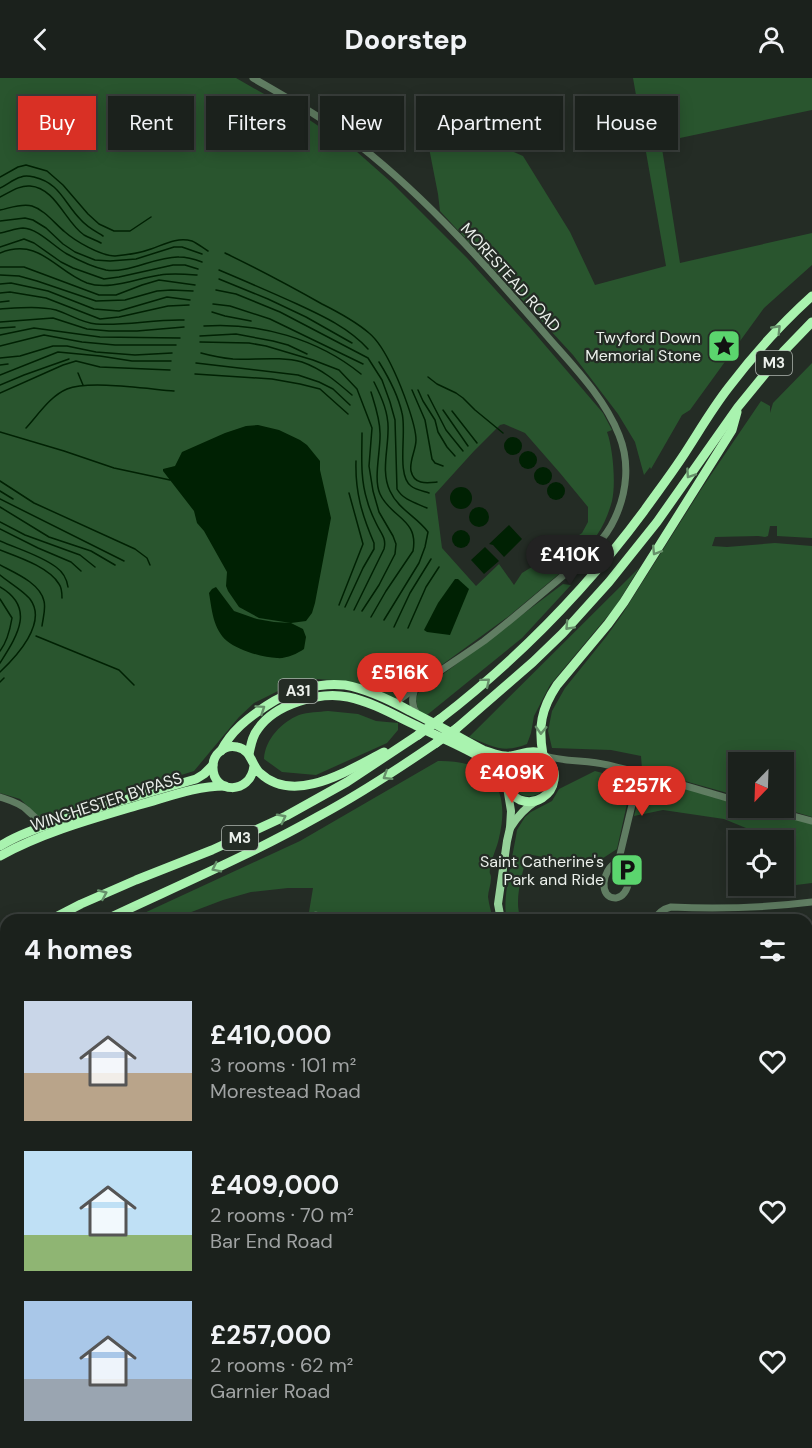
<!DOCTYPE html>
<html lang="en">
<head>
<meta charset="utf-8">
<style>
	body { margin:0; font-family:"DM Sans",sans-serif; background:#282e29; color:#f1f3f6; height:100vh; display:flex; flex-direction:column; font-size:22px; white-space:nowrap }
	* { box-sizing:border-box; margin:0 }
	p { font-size:20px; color:#a0a3a3 }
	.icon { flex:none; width:33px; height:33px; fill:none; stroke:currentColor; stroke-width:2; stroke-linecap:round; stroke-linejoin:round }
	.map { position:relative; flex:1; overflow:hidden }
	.side { position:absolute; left:0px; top:836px; width:813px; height:536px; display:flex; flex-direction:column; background:#1b211c; border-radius:18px 18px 0 0; box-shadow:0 3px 15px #0003,0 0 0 2px #393e3b }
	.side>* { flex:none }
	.top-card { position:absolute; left:18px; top:18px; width:777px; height:54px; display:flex; gap:12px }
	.needle { width:39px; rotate:203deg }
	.fabs { position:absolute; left:728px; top:674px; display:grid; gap:12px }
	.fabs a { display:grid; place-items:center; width:66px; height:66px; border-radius:0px; background:#1b211c; box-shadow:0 3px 15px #0003,0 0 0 2px #393e3b; font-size:30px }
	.price { position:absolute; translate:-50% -51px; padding:0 14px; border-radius:21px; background:#d93025; color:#fff; font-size:20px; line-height:39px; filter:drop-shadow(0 2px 3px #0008) }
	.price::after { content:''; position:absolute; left:50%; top:36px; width:18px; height:14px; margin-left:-9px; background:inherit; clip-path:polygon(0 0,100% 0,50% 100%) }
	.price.selected { background:#222; color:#fff }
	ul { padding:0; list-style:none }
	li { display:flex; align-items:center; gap:18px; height:150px; padding:0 24px }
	li span { display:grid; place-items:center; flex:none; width:168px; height:120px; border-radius:0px; color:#555 }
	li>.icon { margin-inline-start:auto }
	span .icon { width:72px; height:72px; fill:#fffc; stroke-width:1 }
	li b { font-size:26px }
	h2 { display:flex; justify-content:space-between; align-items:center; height:72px; padding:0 24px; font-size:26px }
	.pill { padding:0 21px; border-radius:0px; background:#1b211c; box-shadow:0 3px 15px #0003,0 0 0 2px #393e3b; font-size:21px; line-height:54px }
	.pill.selected { background:#d93025; color:#fff }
	header { display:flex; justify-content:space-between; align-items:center; height:78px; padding:0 24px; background:#1b211c; font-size:27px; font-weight:800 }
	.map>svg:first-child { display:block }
	.green { fill:#29552e }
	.water { fill:#002103 }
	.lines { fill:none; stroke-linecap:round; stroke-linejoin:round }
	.stream { stroke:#002103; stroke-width:1.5 }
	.minor { stroke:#607d62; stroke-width:7 }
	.major { stroke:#95d299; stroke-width:8 }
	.highway { stroke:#a9f3af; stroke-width:9 }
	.highway-bridge { stroke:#a9f3af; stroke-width:9 }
	.oneway { stroke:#66906a }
	.labels { text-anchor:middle; stroke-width:4.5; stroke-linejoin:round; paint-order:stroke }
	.shield { fill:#242c25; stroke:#afb5b0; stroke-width:1.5 }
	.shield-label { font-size:15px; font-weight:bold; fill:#ebf0eb }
	.street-label { font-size:16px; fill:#ebf0eb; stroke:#242c25 }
	.poi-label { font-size:16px; fill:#ebf0eb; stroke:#242c25; text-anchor:end }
</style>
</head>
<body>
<header><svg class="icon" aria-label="back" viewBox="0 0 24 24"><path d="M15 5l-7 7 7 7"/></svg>Doorstep<svg class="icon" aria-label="person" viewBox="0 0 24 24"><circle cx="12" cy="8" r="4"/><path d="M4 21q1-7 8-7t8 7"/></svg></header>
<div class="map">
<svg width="812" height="1370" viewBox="0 0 812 1370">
	<rect width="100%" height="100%" fill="#242c25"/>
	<g class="green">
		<path d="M0 0H236L308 41 356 73 391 104 467 180 532 252 603 335 612 352 607 354C613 370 616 406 612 423 609 434 604 447 597 457 591 466 581 473 573 479L565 474 566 466 582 455 588 444V429L560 395 525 355 504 346 500 347 474 373 435 416 442 470 476 508 499 486 514 507 522 495 535 487 540 482 542 483 558 477 563 489 559 496 509 538 395 621 332 602 317 601 282 611 254 625 239 639 194 693 89 726 49 741H41L20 721 0 715Z"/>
		<path d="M633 0H812V32L661 64 680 185 812 155V187L764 230 690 332 682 337 651 391 650 389 644 397 635 364 618 336 573 277 440 133 438 116 422 34 523 78 570 154 595 207 666 188Z"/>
		<path d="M812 285V460L777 458V448H770L768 458 765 459 758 458 715 459 712 468 727 469 775 465 812 468V739L778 729H783V684H738V718L642 691 641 678 611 672 552 670 548 653 552 633 565 610 606 559 623 535 702 410 761 323 770 328V335L773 325Z"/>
		<path d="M639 490 616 528 550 607 534 638 531 655 527 666C503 676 492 668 469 659Z"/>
		<path d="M563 506 571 507 522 560 427 637 418 633 416 621 418 615Z"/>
		<path d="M328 633 358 636 376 643 398 645V652L387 665 316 697 282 694 264 681C265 661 282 644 299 637 308 634 319 634 328 633Z"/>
		<circle cx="529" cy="698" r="20"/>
		<path d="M438 683C491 682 511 710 499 760 497 770 491 781 490 791 489 797 491 795 491 800 491 807 488 813 488 819 489 826 491 834 493 841H349L334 836 309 834 313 810H288L251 814 223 822 173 841 129 842 300 763Z"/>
		<path d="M595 693 632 703 617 771 591 788 527 776C523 796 513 822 521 841H507C501 824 514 773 517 752L525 739 531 734 552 723 559 711Z"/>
		<path d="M657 704 698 713 738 725V729H754L812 746V805L731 815 730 788H738V807H783V762H768L763 757 724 741 663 732 634 738 642 708Z"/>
		<path d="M6 909V1143L0 1141V913Z"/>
		<path d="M812 911V1087L807 1084V916Z"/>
		<path d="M812 1098V1370H698L701 1365H807V1099Z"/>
		<path d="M138 1365H197L219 1370H137Z"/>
	</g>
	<g class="water">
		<path d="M258 347 279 352 300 362 307 367 320 383V392L331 440 315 525 312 535 306 543 291 545 303 551 306 559 304 571C297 576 285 581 277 580 263 580 238 572 227 563 213 551 212 532 209 515L212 511 216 509 234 533 257 541 274 544 291 545 259 540 239 529 228 513 226 508 227 494 204 453 197 445 194 433 163 393V391L175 388 182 374 225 355 246 348Z"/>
		<circle cx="513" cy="368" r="9"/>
		<circle cx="528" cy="382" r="9"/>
		<circle cx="543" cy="398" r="9"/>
		<circle cx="556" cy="413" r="9"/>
		<circle cx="461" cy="420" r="11"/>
		<circle cx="479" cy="439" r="10"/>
		<path d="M509 447 522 461 504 479 493 467 489 466Z"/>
		<circle cx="461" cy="461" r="9"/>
		<path d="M485 469 499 483 484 496 471 482Z"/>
		<path d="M455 501H458L469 511 450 557 427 554 424 552 425 550 438 525Z"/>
	</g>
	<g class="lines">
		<g class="stream">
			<path d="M0 99 18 89 26 87 47 93 63 107 88 136 99 146 114 153H130L151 139"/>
			<path d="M0 110C7 107 13 101 21 99 25 97 30 98 34 99 60 105 64 125 81 142 87 149 95 153 103 158"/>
			<path d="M0 119C9 115 19 107 30 108 56 110 65 144 84 157 89 160 96 162 101 165"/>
			<path d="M0 132C10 130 22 125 32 128 45 132 55 146 65 154 75 163 101 178 115 178 127 177 140 175 151 171 165 166 177 159 192 163 197 165 203 170 208 173"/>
			<path d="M0 143 25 140 33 142 46 150 63 166 75 174 95 182 110 183 136 181 174 169H182L202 176"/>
			<path d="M0 155C7 154 16 150 23 150 39 151 53 168 67 176 78 182 93 189 106 192 127 196 157 178 179 179 187 179 194 181 202 184"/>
			<path d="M0 169 24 161 34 165 61 184 73 190 104 201 119 199 173 187H185L198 191"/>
			<path d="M0 175C40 159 55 193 87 205 110 213 137 200 160 197 172 195 184 196 197 197"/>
			<path d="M225 175C258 191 290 208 322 226 338 234 355 243 369 255 380 264 388 280 394 293 401 308 416 346 416 362 416 372 409 383 411 393 414 407 427 405 437 404"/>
			<path d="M0 189H24L99 217H116L142 207 159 202 195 207"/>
			<path d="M219 192C245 203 271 214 297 226 323 238 349 250 368 271"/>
			<path d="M0 197 19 198 37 203 96 223 125 222 157 213 171 212 193 213"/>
			<path d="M219 201 268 221 306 239 352 265"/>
			<path d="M0 206 11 205 48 213 94 231 119 233 167 219 190 222"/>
			<path d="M216 212 236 216 280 234 368 280 382 302 390 324 395 342 397 411C403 422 416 425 427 430"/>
			<path d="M0 215 10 214 46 220 100 241 119 239 168 228 189 227"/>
			<path d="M0 224 9 223"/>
			<path d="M213 226 230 228 270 241 363 286"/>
			<path d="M0 231C18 230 38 228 56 232 69 236 82 245 96 246 126 248 154 241 184 242"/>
			<path d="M212 234 225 238 251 243"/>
			<path d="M0 244 53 240 87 251 109 253H137L184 249"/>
			<path d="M204 248C259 244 318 261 361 296"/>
			<path d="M0 250 15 249"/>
			<path d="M0 257 34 250 100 259 180 260"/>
			<path d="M200 258 236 256 273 263 288 267 307 276"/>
			<path d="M200 264 249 265 266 268 313 282 339 292 357 311 372 350 369 388 373 413 379 434 393 458 396 466 395 476 379 507 362 533"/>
			<path d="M0 268 44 257 82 264 115 267H176"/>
			<path d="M201 275C212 278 222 280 233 281 256 282 280 278 302 284 322 291 337 304 352 317"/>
			<path d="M0 280 20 278 53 268H67L96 274 135 277 172 275"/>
			<path d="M379 284C389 300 398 317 402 335 407 354 396 397 411 408 416 412 423 413 429 415"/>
			<path d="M196 285 298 297 319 304 333 311 350 327"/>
			<path d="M0 287 8 286"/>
			<path d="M78 295 83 307"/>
			<path d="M195 296 272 301 300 306 320 311 348 336"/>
			<path d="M0 297 58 274 100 278 132 283H171"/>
			<path d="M428 299 437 306 456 315 463 320 475 332 503 355"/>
			<path d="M374 304C382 320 389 336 388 353 388 372 381 395 390 413 398 431 417 439 428 454L425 469 419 485 384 542"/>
			<path d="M0 307 24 297 69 281"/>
			<path d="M412 312 425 342 432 381 435 385 443 388"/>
			<path d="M418 312 423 323 435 342 438 354 447 369 455 378"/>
			<path d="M0 315 63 287 76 283 100 289 170 292"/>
			<path d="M428 317 446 352 463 373"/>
			<path d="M443 332 468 368"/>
			<path d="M452 333 477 365"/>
			<path d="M26 350C38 337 50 318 67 311 89 302 148 311 174 313"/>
			<path d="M0 354 64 373 114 390 170 402"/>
			<path d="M0 403 34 425 135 471 147 480 150 487"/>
			<path d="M0 413 13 421"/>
			<path d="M0 421 124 483"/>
			<path d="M0 429 49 459 91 473 115 487"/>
			<path d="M0 444 25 457 80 477 95 489"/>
			<path d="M0 451 38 470 71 484 81 493"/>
			<path d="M0 463C18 471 40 477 56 489 63 494 67 502 68 509"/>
			<path d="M0 472C18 479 49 489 59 506 62 510 62 515 62 520"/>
			<path d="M0 487C15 495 40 505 44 523 46 531 43 540 42 548"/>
			<path d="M0 497C7 503 25 514 30 521 48 545 16 579 0 594"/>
			<path d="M0 509C36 530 17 558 0 585"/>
			<path d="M0 521 12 540C10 552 7 564 0 573"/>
			<path d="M339 527 363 466 349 415"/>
			<path d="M345 529 363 490 374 471V465C362 437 355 414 356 383"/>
			<path d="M354 532 384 471C387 460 380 454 376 445 372 437 369 430 367 422 360 400 362 377 362 355"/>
			<path d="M371 539 386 513 413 473C419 441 391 440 380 416 373 401 381 371 380 355 380 341 375 327 371 314"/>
			<path d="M394 549 410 515 431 481"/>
			<path d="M408 550 426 509 439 489"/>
			<path d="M36 558 119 592 134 607"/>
			<path d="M0 604 4 600"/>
			<path d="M807 1111 812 1113"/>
			<path d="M807 1155 812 1157"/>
			<path d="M807 1169 812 1171"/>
			<path d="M807 1189 812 1191"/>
			<path d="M807 1202 812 1201"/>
			<path d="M807 1236 809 1235 811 1229"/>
			<path d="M807 1245 812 1250"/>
			<path d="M807 1286 812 1291"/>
			<path d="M807 1331 812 1335"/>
			<path d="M664 1365 671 1370"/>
		</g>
		<g class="minor">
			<path d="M253 0C289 21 327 42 360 68 430 123 489 191 547 258 573 288 604 319 619 357 630 384 627 414 615 440 603 467 579 484 557 503 533 523 509 544 484 563 454 584 424 603 395 625"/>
			<path d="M415 610C412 620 411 627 417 636"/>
			<path d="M545 678C566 684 587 682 608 687 652 697 695 711 738 723"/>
			<path d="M0 719C9 722 20 725 27 732 34 738 38 744 47 747"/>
			<path d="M760 729 812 743"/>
			<path d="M616 785C636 791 629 819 616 820 598 821 602 791 616 785Z"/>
			<path d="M618 785 637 706 634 694"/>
			<path d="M309 842 310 840 316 837 334 842"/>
			<path d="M654 842C658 835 663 831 671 829 719 831 764 830 812 824"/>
			<path d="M0 1182 6 1184"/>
			<path d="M0 1288 6 1293"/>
			<path d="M0 1324 6 1325"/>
			<path d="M208 1365 230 1370"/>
			<path d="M655 1365 663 1370"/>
			<path d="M352 1370 353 1365"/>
			<path d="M474 1370 475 1365"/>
			<path d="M506 1370 511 1365"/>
			<path d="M592 1370 596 1365"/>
		</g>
		<g class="major">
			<path d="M510 750C517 739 525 730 536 723"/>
			<path d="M501 842 498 826 507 763 510 750 511 733 507 709"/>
			<path d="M487 1370 488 1365"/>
		</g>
		<g class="highway">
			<path d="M440 641C519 580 584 514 644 433 656 416 669 399 681 381 697 357 711 332 729 309 754 276 781 246 812 218"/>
			<path d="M457 650 533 584 563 555 609 504 657 444 738 329 783 274 812 244"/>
			<path d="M221 673C231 653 248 640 266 628 288 613 319 604 345 607 368 611 390 622 410 633 434 645 459 659 483 672 490 674 497 678 505 678 521 680 536 663 550 685 554 690 555 696 554 702 552 717 536 728 520 722 511 718 509 710 504 701 499 694 492 687 485 682 463 668 438 659 415 647 394 637 372 624 348 619 320 613 275 626 258 651 252 658 251 667 249 676"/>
			<path d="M543 677C538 649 541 631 557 607L608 546 624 524 732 352 737 334"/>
			<path d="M254 688C250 718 213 715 213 690 212 677 224 666 237 669 252 672 251 687 260 695 295 728 350 691 384 674"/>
			<path d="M505 704C504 693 507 685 516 678"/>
			<path d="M0 768C21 755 45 748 68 740 110 726 153 713 196 701L204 696 213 687"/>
			<path d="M0 778C44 754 92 741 139 727 168 719 195 708 225 708"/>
			<path d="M50 842 81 826 136 802 212 772 286 738 347 704 418 657"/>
			<path d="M105 842C177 808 250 777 319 738 360 716 398 691 436 665"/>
			<path d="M0 870 6 867"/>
			<path d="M0 901 6 897"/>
		</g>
		<g class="highway-bridge">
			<path d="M418 657 440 641"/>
			<path d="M436 665 457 650"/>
		</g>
	</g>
	<defs><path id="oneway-chevron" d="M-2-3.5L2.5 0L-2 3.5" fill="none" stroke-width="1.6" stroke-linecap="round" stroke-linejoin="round" transform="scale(1.5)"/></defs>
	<g class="oneway">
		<use href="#oneway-chevron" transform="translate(777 251) rotate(-46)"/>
		<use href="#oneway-chevron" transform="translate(690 396) rotate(124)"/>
		<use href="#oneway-chevron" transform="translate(656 473) rotate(122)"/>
		<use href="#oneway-chevron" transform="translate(569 548) rotate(133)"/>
		<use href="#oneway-chevron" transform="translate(486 604) rotate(-40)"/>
		<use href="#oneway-chevron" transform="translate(261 631) rotate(-34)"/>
		<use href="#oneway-chevron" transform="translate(541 652) rotate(92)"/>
		<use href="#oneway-chevron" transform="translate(387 698) rotate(148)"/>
		<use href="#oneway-chevron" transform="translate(282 740) rotate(-27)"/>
		<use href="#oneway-chevron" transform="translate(216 790) rotate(154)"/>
		<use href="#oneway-chevron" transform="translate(103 816) rotate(-24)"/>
	</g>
	<defs>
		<g id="sight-square" transform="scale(1.725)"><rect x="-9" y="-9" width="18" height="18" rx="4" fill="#5bd56e" stroke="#242c25"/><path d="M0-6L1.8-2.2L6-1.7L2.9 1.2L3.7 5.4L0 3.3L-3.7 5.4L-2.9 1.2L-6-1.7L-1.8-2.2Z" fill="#111"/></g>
		<g id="parking-square" transform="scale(1.725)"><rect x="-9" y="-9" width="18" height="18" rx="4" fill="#5bd56e" stroke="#242c25"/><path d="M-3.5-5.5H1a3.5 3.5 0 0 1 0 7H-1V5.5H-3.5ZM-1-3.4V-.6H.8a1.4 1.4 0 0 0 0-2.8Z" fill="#111"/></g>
	</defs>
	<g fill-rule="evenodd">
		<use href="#sight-square" x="724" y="268"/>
		<use href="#parking-square" x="627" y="792"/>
	</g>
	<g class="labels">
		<g class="shield">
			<rect x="756" y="273" width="36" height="24" rx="4.5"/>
			<rect x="278.5" y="601" width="39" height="24" rx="4.5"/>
			<rect x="222" y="748" width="36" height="24" rx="4.5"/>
		</g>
		<g class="shield-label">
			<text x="774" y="290">M3</text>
			<text x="298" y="618">A31</text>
			<text x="240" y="765">M3</text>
		</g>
		<g class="street-label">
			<text transform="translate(511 199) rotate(48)" y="6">MORESTEAD ROAD</text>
			<text transform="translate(106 723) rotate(-18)" y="6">WINCHESTER BYPASS</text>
		</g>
		<g class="poi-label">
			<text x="701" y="265">Twyford Down<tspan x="701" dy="18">Memorial Stone</tspan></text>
			<text x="604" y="789">Saint Catherine's<tspan x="604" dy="18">Park and Ride</tspan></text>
		</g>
	</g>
</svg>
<div class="fabs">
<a><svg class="needle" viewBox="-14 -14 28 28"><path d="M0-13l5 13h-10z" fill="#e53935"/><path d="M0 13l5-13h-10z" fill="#a0a3a3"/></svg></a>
<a><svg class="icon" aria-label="locate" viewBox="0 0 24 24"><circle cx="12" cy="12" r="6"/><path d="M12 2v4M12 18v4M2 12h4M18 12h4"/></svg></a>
</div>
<b class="price selected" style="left:570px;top:508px">£410K</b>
<b class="price" style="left:400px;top:626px">£516K</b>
<b class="price" style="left:512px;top:726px">£409K</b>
<b class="price" style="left:642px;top:739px">£257K</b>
<div class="top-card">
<a class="pill selected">Buy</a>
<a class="pill">Rent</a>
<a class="pill">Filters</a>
<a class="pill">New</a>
<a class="pill">Apartment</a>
<a class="pill">House</a>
</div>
<section class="side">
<h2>4 homes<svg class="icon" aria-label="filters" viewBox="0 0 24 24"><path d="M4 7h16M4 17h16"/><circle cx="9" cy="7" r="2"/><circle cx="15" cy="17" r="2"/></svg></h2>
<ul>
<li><span style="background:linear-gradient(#c9d6e8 60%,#b9a48a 0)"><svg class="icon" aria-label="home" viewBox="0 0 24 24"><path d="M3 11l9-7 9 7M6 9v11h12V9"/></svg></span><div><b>£410,000</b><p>3 rooms · 101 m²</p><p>Morestead Road</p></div><svg class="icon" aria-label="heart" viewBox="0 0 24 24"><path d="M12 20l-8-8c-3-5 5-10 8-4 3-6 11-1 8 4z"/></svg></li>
<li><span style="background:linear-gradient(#bfe0f5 70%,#8fb573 0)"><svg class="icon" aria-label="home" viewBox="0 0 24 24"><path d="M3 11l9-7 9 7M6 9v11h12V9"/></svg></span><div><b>£409,000</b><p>2 rooms · 70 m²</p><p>Bar End Road</p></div><svg class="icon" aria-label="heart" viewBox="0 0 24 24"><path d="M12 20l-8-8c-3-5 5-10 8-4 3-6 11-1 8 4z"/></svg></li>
<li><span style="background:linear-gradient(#a9c7e8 65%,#9aa5b1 0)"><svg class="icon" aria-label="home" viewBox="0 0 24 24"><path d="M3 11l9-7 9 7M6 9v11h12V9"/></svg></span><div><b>£257,000</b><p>2 rooms · 62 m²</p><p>Garnier Road</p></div><svg class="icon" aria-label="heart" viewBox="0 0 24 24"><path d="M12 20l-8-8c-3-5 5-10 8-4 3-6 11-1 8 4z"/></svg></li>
</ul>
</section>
</div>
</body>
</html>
